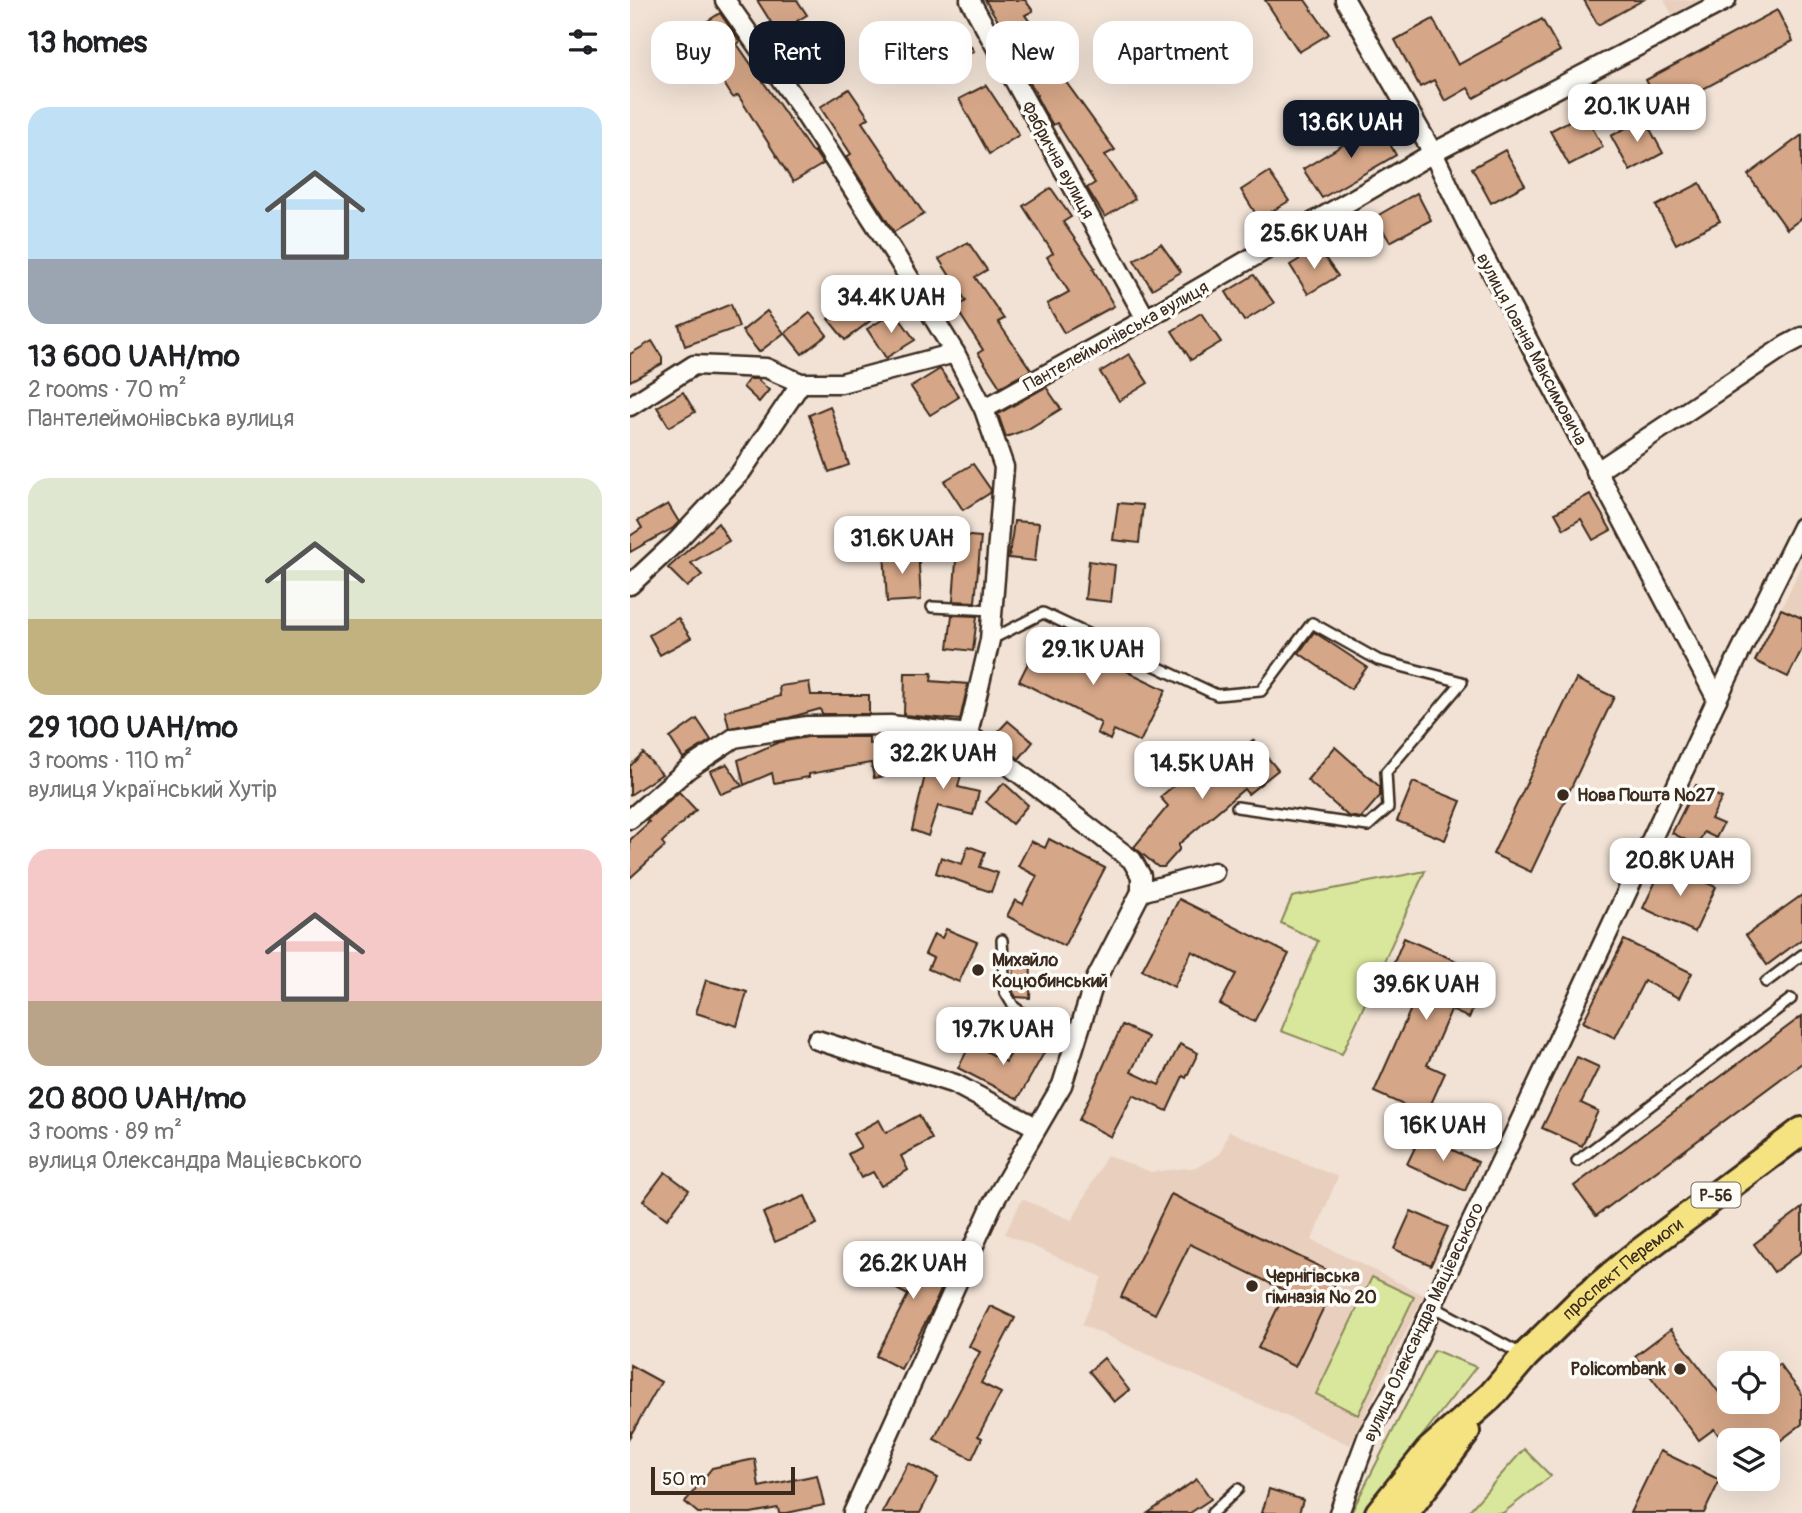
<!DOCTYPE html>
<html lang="en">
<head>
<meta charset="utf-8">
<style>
	body { margin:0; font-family:Pangolin,sans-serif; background:#f6f6f6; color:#202124; height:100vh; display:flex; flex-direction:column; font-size:26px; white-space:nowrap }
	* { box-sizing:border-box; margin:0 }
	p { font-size:23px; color:#757577 }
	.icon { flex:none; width:38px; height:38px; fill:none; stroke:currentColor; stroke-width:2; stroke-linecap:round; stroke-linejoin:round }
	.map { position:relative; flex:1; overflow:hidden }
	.panel { display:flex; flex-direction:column; background:#fff; width:630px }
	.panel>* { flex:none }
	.guide { position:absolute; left:21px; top:21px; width:665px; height:63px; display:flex; gap:14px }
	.controls { position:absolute; left:1087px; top:1351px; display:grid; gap:14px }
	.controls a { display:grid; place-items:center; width:63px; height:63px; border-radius:14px; background:#fff; box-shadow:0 7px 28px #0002; font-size:35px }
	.scale { position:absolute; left:21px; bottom:18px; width:144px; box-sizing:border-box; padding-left:7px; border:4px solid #3b2a1e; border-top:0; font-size:19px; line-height:24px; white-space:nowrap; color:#3b2a1e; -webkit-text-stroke:5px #fdfcf7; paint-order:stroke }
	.price { position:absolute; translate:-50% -60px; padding:0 16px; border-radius:14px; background:#fff; color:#222; font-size:23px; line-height:46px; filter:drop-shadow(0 2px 4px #0008) }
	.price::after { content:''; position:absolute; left:50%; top:42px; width:21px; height:16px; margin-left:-10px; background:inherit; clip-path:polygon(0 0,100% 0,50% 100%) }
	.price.on { background:#111827; color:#fff }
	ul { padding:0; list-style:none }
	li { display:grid; align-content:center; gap:14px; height:371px; padding:0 28px }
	li span { display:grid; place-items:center; height:217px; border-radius:21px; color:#555 }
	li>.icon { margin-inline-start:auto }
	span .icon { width:126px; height:126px; fill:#fffc; stroke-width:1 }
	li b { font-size:30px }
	h2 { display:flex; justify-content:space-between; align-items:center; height:84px; padding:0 28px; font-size:30px }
	.chip { padding:0 24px; border-radius:21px; background:#fff; box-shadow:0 7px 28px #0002; font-size:24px; line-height:63px }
	.chip.on { background:#111827; color:#fff }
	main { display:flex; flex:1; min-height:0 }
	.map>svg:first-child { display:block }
	.built { fill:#e9d0be }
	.green { fill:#d8e79b; stroke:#8a885c; stroke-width:2 }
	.building { fill:#d5a687; stroke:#3b2a1e; stroke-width:2 }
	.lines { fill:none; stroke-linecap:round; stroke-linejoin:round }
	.service-casing { stroke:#3b2a1e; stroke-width:14 }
	.minor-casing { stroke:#3b2a1e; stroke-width:23 }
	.primary-casing { stroke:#3b2a1e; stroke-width:32 }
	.service { stroke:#fdfcf7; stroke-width:9 }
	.minor { stroke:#fdfcf7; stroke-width:18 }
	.primary { stroke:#f5e382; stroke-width:26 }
	.poi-dot { fill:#3b2a1e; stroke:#fdfcf7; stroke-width:2.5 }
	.labels { text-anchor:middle; stroke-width:7; stroke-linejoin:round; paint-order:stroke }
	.shield { fill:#fdfcf7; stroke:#75695f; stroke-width:2 }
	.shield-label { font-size:16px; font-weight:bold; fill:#3b2a1e }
	.street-label { font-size:18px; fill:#3b2a1e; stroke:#fdfcf7 }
	.poi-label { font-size:18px; font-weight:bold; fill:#3b2a1e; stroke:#fdfcf7; text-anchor:start }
</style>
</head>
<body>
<main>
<section class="panel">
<h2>13 homes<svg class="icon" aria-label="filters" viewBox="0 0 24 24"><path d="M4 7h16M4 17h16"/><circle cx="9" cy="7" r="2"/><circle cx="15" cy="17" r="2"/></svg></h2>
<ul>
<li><span style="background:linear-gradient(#bfe0f5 70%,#9aa5b1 0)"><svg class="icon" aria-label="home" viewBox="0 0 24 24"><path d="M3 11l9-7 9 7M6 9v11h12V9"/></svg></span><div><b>13 600 UAH/mo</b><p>2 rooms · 70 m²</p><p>Пантелеймонівська вулиця</p></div></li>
<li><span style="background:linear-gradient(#dfe7d0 65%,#c2b280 0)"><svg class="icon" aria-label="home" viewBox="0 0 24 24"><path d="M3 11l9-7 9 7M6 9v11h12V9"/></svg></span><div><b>29 100 UAH/mo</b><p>3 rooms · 110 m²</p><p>вулиця Український Хутір</p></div></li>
<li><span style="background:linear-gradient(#f6c9c9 70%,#b9a48a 0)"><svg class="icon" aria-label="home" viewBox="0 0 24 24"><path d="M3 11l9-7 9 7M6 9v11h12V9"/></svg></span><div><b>20 800 UAH/mo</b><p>3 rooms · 89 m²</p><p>вулиця Олександра Мацієвського</p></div></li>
</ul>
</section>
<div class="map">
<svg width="1172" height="1513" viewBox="0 0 1172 1513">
	<rect width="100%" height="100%" fill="#f1e2d5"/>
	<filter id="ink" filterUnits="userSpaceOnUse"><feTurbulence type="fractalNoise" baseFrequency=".0143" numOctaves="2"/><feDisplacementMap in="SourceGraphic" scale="14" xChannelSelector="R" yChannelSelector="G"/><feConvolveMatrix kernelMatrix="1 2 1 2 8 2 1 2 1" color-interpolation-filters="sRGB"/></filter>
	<g filter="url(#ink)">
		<g class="built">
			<path d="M1034 0H1070L1042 15Z"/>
			<path d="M1172 564V616L1151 609Z"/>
			<path d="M599 1131 708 1177 682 1240 794 1295 720 1445 452 1325 472 1277 375 1234 392 1199 442 1220 477 1155 521 1172 567 1167 590 1154Z"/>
		</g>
		<g class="green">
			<path d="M795 871 712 1054 651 1031 688 941 651 923 662 897Z"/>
			<path d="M742 1277 784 1297 728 1415 686 1394Z"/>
			<path d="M804 1350 846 1367 732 1513H721Z"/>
			<path d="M894 1449 921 1476 873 1513H837Z"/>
		</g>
		<g class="building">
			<path d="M127 0H167L177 15 167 21 194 59 164 77 146 49 154 43Z"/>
			<path d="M355 0H395L403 11 395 15 425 57 420 60 485 150 475 155 505 199 475 217 457 188 465 183 427 123 423 125 414 111 406 96 407 95 378 45 382 43Z"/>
			<path d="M635 0H675L699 34 669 52Z"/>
			<path d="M954 0H1013L968 25Z"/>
			<path d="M1147 10 1163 41 1032 111 1016 80Z"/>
			<path d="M90 13 110 42 107 44 182 152 184 151 193 164 163 182 108 95 103 98 62 31Z"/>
			<path d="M803 19 828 65 912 19 930 51 844 98 838 88 815 101 804 80 790 87 765 40Z"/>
			<path d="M324 22 344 51 314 68 296 39Z"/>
			<path d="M356 85 389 135 359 154 329 99Z"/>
			<path d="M219 89 239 118 232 122 294 214 264 232 216 157 221 154 190 107Z"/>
			<path d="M954 113 973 147 939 165 920 131Z"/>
			<path d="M1014 118 1033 153 1000 171 981 136Z"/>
			<path d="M747 120 766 155 692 198 673 169 716 143 714 138Z"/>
			<path d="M1172 135V218L1157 229 1118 175Z"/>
			<path d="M875 150 895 185 861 203 842 168Z"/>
			<path d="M639 172 659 201 629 219 611 190Z"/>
			<path d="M1070 183 1090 221 1046 244 1026 206Z"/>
			<path d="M421 188 441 217 433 222 465 268 463 269 484 306 434 333 417 304 439 292 417 257 423 253 393 206Z"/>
			<path d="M787 193 801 220 760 242 745 217Z"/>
			<path d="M338 242 357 270 345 277 374 319 368 322 401 370 370 387 348 353 353 350 326 308 336 301 309 259Z"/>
			<path d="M531 244 551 272 522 289 504 260Z"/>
			<path d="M688 248 708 276 678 294 660 265Z"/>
			<path d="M624 275 644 303 614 321 596 292Z"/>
			<path d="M223 299 240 321 215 340 198 319Z"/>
			<path d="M101 304 109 327 55 346 49 325Z"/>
			<path d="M137 311 154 333 129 352 112 331Z"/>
			<path d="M265 312 285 340 256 358 237 329Z"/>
			<path d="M180 313 197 335 172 354 155 333Z"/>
			<path d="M571 313 591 342 561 360 542 331Z"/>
			<path d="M22 341 32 357V364L0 381V354Z"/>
			<path d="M499 354 518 383 489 401 470 372Z"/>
			<path d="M310 369 329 397 300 415 281 387Z"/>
			<path d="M119 379H127L139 390 129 402 113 387Z"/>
			<path d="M416 387 431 409 398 429 376 437 368 414Z"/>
			<path d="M53 392 65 412 39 427 27 407Z"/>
			<path d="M200 406 219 465 199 472 179 415Z"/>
			<path d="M343 464 361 490 360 493 333 510 314 481Z"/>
			<path d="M960 494 981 530 963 540 951 519 934 529 925 513Z"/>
			<path d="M488 503 513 505 509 543 483 540Z"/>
			<path d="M38 504 49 522 43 528 0 552V536L12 528 8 521Z"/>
			<path d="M384 521 409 523 405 561 379 558Z"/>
			<path d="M88 523 99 541 61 563 72 575 57 587 38 568Z"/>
			<path d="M328 535 351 537 345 602 323 601Z"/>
			<path d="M288 549 291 600 257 602 254 551Z"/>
			<path d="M459 561 485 565 481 602 455 599Z"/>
			<path d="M1151 609 1172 618V649L1158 677 1125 661Z"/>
			<path d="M322 615 347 616 343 651 318 648Z"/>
			<path d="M48 618 61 638 30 655 19 635Z"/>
			<path d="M414 631 536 690 510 742 484 730 480 740 467 733 471 723 389 681Z"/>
			<path d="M684 632 737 667 721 689 669 653Z"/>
			<path d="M275 673H302L301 681 338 684 330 720 274 715Z"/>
			<path d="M946 679 984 697 901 872 863 854Z"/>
			<path d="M179 682 181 695H239V714H192L190 709 158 718 99 728 95 711 150 696 149 686Z"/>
			<path d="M67 719 81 740 53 758 40 738Z"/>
			<path d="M378 721 403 742 389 759 364 739V736Z"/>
			<path d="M178 737H239V744L273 739 278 772 244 778 241 763 179 774V777L144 783 142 773 114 785 108 760 149 742Z"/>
			<path d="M623 740 648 770 618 794 614 789 549 844V850L534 867H528L504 847 538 806 530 797 569 765 579 776Z"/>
			<path d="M705 747 750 787V796L731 818 718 816 677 780Z"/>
			<path d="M301 750 335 758 328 787 349 792 343 815 308 806 298 836 282 830Z"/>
			<path d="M13 753 32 774 0 795V766Z"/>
			<path d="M97 764 112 786 91 794 80 771Z"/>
			<path d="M783 782 831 801 815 840 767 821Z"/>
			<path d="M374 783 398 805 382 824 356 802Z"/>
			<path d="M1066 785 1092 798 1081 819 1093 824 1086 838 1074 832 1067 846 1042 833Z"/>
			<path d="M49 792 66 810 32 842 35 846 0 878V840L19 822 17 820Z"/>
			<path d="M419 839 475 868 434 946 377 916 385 900 393 904 407 876 388 866 401 841 415 848Z"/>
			<path d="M338 846 355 852 350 867 368 873 361 892 306 873 311 857 332 864Z"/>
			<path d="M1034 864 1086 887 1065 932 1013 908Z"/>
			<path d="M1172 895V939L1137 965 1116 935Z"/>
			<path d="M549 899 659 954 624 1022 590 1004 606 974 562 951 544 987 512 970Z"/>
			<path d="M316 929 347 942 329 982 298 969 303 958 295 954 304 934 312 938Z"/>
			<path d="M774 938 858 975 839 1018 821 1010 797 1065 815 1073 796 1115 744 1092 791 986 760 972Z"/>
			<path d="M994 940 1062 973 1049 998 1014 981 985 1038 953 1022Z"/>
			<path d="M384 962H401L400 998 386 997 383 992Z"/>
			<path d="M76 980 117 992 107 1026 66 1013Z"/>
			<path d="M1172 1016V1063L966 1216 944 1186Z"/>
			<path d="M492 1025 518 1037 501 1072 529 1085 550 1044 568 1053 556 1078 553 1076 537 1111 503 1095 481 1137 449 1120Z"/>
			<path d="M389 1039 414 1053 388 1099 328 1068 341 1043 376 1062Z"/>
			<path d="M947 1057 969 1067 951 1103 968 1111 952 1146 912 1128Z"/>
			<path d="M289 1115 302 1139 271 1156 278 1170 251 1186 243 1172 231 1178 218 1154 231 1147 223 1134 249 1120 256 1133Z"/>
			<path d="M791 1135 848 1162 835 1191 777 1164Z"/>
			<path d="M35 1172 59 1190 37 1219 13 1201Z"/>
			<path d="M541 1194 709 1276 665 1367 628 1348 656 1291 560 1244 525 1314 491 1297Z"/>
			<path d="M175 1196 187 1224 145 1242 133 1213Z"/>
			<path d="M1172 1208V1251L1144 1272 1124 1244Z"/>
			<path d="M781 1211 818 1227 801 1265 764 1249Z"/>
			<path d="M279 1242 322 1265 303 1308 271 1369 246 1356 278 1295 257 1284Z"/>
			<path d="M360 1306 385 1318 351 1383 371 1393 348 1436 352 1438 342 1459 304 1439 350 1352 339 1346Z"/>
			<path d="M1041 1329 1097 1403 1138 1402V1372L1149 1364 1172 1394V1424L1138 1450V1440H1115L1110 1433 1095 1444 1084 1429 1069 1440 1005 1356Z"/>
			<path d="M474 1358 499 1390 484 1402 459 1371Z"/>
			<path d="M0 1365 31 1382 0 1436Z"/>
			<path d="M1030 1451 1090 1480 1074 1513H1000Z"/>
			<path d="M125 1459 129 1487 187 1475 194 1505 157 1513H149L148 1508 121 1513H68L55 1502 82 1468Z"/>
			<path d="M278 1463 308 1478 290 1513H252Z"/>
			<path d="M567 1479 581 1499 560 1513H518Z"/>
			<path d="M639 1489 673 1500 669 1513H632Z"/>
		</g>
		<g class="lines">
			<g class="service-casing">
				<g id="service">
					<path d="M302 607 363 610"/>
					<path d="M360 640 413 613 587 695 631 691 682 623 748 660 832 682 756 772 758 808 738 826 607 807"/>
					<path d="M372 940 375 992 384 1007 443 1050"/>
					<path d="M1136 982 1172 955"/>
					<path d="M947 1161 1161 999"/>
					<path d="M802 1306 893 1355"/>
					<path d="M582 1513 608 1489"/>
				</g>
			</g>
			<g class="minor-casing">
				<g id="minor">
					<path d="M95 0 167 102 264 253 325 353 354 409 374 467 360 640 338 734"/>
					<path d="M340 0 516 319"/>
					<path d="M715 0 803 153 842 234 1087 699"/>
					<path d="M0 406 64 365 136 368 171 383H211L325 353"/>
					<path d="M354 409 516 319 803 153 1096 0"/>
					<path d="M966 472 1155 346 1172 337"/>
					<path d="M0 585 46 542 111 472 171 383"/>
					<path d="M0 819 58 769 104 738 177 726 260 725 338 734 502 860 511 876V892"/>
					<path d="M187 1040 325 1084 406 1127"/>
					<path d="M223 1513 362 1205 432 1085 464 983 511 892 584 872"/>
					<path d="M709 1513 738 1435 771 1378 816 1275 885 1132 1087 699 1172 527"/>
				</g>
			</g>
			<g class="primary-casing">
				<g id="primary">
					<path id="s1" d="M749 1513 799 1451 861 1396 895 1356 950 1302 1001 1259 1172 1131"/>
					<path d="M775 1513 836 1432"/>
				</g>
			</g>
			<use href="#service" class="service"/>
			<use href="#minor" class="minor"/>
			<use href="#primary" class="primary"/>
		</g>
	</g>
	<g class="poi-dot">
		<circle cx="933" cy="795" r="7"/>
		<circle cx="348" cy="970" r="7"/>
		<circle cx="622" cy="1286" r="7"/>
		<circle cx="1050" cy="1369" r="7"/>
	</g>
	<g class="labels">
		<rect class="shield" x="1061.5" y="1182.5" width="49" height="25" rx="5"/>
		<g class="shield-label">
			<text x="1086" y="1201">Р-56</text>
		</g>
		<g class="street-label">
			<text transform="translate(428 160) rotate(61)" y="6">Фабрична вулиця</text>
			<text transform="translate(486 336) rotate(-29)" y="6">Пантелеймонівська вулиця</text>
			<text transform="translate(902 349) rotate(62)" y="6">вулиця Іоанна Максимовича</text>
			<text dy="6" stroke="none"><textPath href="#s1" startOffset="346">проспект Перемоги</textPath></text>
			<text transform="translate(793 1322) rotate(-65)" y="6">вулиця Олександра Мацієвського</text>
		</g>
		<g class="poi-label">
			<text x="947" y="801">Нова Пошта №27</text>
			<text x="362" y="966">Михайло<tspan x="362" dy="21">Коцюбинський</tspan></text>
			<text x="636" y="1282">Чернігівська<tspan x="636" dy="21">гімназія № 20</tspan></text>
			<text x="1036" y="1375" text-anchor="end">Policombank</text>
		</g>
	</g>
</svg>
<div class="controls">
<a><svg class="icon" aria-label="locate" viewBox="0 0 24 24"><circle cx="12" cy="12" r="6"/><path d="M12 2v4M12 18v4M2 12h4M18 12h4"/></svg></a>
<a><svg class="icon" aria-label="layers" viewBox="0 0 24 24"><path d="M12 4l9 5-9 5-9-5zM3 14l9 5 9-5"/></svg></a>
</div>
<div class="scale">50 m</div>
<b class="price" style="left:1007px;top:144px">20.1K UAH</b>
<b class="price on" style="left:721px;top:160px">13.6K UAH</b>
<b class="price" style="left:684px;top:271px">25.6K UAH</b>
<b class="price" style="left:261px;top:335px">34.4K UAH</b>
<b class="price" style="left:272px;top:576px">31.6K UAH</b>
<b class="price" style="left:463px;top:687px">29.1K UAH</b>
<b class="price" style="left:313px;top:791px">32.2K UAH</b>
<b class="price" style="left:572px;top:801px">14.5K UAH</b>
<b class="price" style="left:1050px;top:898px">20.8K UAH</b>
<b class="price" style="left:796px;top:1022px">39.6K UAH</b>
<b class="price" style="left:373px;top:1067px">19.7K UAH</b>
<b class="price" style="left:813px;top:1163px">16K UAH</b>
<b class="price" style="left:283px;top:1301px">26.2K UAH</b>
<div class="guide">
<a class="chip">Buy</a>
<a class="chip on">Rent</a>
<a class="chip">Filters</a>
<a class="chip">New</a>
<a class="chip">Apartment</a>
</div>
</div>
</main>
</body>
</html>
